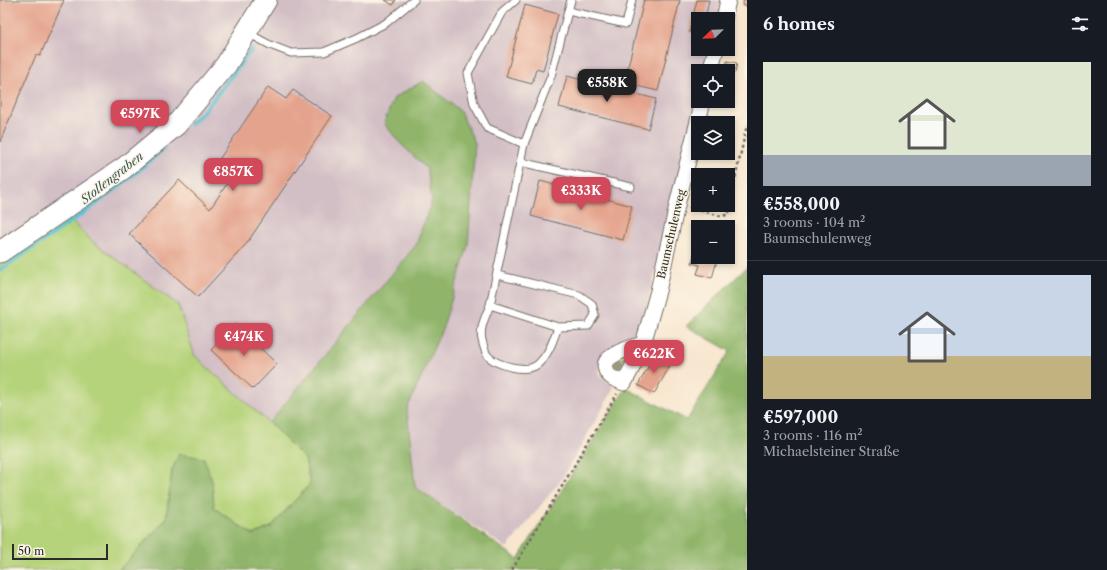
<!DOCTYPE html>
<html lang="en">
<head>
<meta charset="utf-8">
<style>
	body { margin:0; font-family:"Libre Caslon Text",serif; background:#242831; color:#f1f3f6; height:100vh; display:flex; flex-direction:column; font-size:15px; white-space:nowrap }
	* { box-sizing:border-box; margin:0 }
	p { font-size:13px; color:#9ea1a6 }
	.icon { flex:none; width:22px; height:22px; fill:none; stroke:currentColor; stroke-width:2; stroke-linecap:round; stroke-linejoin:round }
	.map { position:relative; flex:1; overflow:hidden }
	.panel { display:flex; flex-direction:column; background:#171b24; width:360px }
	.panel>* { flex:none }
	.needle { width:26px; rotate:247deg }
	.controls { position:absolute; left:691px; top:12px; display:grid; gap:8px }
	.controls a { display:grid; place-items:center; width:44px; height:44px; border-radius:0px; background:#171b24; box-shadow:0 2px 6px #0003; font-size:20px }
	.scale { position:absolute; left:12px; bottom:10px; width:96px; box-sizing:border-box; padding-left:4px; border:2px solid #2b2b2b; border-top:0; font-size:11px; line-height:14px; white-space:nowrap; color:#2b2b2b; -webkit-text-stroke:3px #fcf5e5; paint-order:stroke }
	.price { position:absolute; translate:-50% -34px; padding:0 9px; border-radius:8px; background:#d1495b; color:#fff; font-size:13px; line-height:26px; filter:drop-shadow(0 1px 2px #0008) }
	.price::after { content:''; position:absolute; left:50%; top:24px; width:12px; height:9px; margin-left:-6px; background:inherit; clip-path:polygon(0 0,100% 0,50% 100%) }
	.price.on { background:#222; color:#fff }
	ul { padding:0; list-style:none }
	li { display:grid; align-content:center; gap:8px; height:212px; padding:0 16px }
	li+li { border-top:1px solid #363941 }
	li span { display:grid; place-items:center; height:124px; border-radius:0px; color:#555 }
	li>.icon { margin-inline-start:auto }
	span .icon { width:72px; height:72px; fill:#fffc; stroke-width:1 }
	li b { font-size:17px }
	h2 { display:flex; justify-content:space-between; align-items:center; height:48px; padding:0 16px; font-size:17px }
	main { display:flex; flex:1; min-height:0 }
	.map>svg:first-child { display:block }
	.industrial { fill:#d2bec5 }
	.green { fill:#b5d37a; stroke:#707f52 }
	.forest { fill:#90b56a; stroke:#5e704a }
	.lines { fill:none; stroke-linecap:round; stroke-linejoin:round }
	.stream { stroke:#59c3d3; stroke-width:4 }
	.building { fill:#e4a38c }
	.lane-casing { stroke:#736c64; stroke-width:9 }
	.street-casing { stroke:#736c64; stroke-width:17 }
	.secondary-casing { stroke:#736c64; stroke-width:23 }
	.path { stroke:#736c64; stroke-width:2.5; stroke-dasharray:3 3; stroke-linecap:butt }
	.lane { stroke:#fff; stroke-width:7 }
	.street { stroke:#fff; stroke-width:15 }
	.secondary { stroke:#fff; stroke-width:21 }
	.tree { fill:#9a9680 }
	.labels { text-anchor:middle; stroke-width:3; stroke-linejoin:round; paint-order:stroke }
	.street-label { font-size:11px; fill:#2b2b2b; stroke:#fcf5e5 }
	.water-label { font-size:12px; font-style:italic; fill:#39595d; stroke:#fcf5e5 }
</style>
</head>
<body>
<main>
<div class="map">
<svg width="747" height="570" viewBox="0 0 747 570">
	<rect width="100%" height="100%" fill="#fcf5e5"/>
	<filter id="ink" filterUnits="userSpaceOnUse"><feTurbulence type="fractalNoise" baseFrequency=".025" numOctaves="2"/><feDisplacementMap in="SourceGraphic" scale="8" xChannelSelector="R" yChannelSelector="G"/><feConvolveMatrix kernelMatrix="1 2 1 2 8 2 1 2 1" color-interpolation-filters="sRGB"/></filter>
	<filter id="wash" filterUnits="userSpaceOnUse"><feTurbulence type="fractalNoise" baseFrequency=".012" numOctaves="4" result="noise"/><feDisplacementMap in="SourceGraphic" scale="16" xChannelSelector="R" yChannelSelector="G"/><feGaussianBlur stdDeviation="0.9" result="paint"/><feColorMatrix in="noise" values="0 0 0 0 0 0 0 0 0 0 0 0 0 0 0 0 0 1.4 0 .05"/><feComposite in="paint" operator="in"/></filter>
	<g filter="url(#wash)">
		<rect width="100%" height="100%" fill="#f8e6cf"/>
		<path class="industrial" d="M0 0H722L717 19H698V49H710L704 71H698V96L640 335 604 356 599 366 600 375 614 387 608 399 561 480 507 548 415 487 407 409 443 327 468 246 475 143 399 142 427 169 432 200 416 245 269 423 195 356 178 305 93 242 55 206 0 242Z"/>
		<g class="green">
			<path d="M69 219 93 242 178 305 195 356 269 423 305 459 310 484 271 527 253 535 214 508 212 481 172 470 166 519 119 570H0V264Z"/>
			<path d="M632 353 622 371 617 374 613 371 612 363Z"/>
		</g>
		<path class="forest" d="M423 81 460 111 475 143 468 246 443 327 407 409 415 487 518 559 626 388 687 420 730 351 686 326 747 267V570H119L166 519 172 470 179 454 204 458 212 481 214 508 253 535 271 527 310 484 305 459 269 423 416 245 432 200 427 169 399 142 384 123 394 98Z"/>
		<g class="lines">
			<g class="stream">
				<path d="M190 124 204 111 252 49"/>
				<path d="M0 270C56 232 114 195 164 148"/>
			</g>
		</g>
		<g id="blocks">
			<g class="building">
				<path d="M0 0H64L40 56 36 55 0 142Z"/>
				<path d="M385 0H396L393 5Z"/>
				<path d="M644 0H680L658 91 624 83Z"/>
				<path d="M697 0H709L705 19H698V34L689 32Z"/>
				<path d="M744 0H747V7L742 5Z"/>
				<path d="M525 5 558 14 543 71 536 69 532 84 506 77Z"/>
				<path d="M727 61 737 63 735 73 726 71Z"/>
				<path d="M567 76 656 99 648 129 559 107Z"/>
				<path d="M268 87 286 99 293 90 332 116 247 243 198 297 129 234 179 180 210 209 237 169 220 158Z"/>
				<path d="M704 171 715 173V175H703Z"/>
				<path d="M540 181 632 206 623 240 531 216Z"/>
				<path d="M697 242 698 257H718L712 278 697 274 700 265 692 263Z"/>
				<path d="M235 324 277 364 253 389 211 350Z"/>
				<path d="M655 355 671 364 654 394 638 385Z"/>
			</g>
		</g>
	</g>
	<g filter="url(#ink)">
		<use href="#blocks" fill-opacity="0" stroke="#736c64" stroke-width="1"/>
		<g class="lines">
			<g class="lane-casing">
				<g id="lane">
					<path d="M516 0 502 12 468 73 474 104 487 128 524 144"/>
					<path d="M568 11 626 24 632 0"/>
					<path d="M248 33 270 45 291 53 324 52 357 38 386 23 414 0"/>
					<path d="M520 162 631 187"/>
					<path d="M497 275 579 295 592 304 595 315 588 326 558 327"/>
					<path d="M490 305 558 327C553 341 549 354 538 364 527 374 495 365 487 355 485 351 483 344 482 340 479 328 486 316 490 305L524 144 551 76 571 0"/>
				</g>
			</g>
			<g class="street-casing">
				<g id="street">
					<path d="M724 19 728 0"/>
					<path d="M710 71 716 49"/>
					<path d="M643 344C633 347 600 355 606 370 609 378 617 380 624 383L633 366 643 344 658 291 678 201 703 101"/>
				</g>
			</g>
			<g class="secondary-casing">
				<path id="secondary" d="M0 252 124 168 176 125 226 65 266 0"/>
			</g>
			<g class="path">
				<path d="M689 207 720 216 727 215 731 209 732 193 747 125"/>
				<path d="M512 570 617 394"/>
			</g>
			<use href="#lane" class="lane"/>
			<use href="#street" class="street"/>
			<use href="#secondary" class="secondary"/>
		</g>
		<circle class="tree" cx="618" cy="367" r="5"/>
	</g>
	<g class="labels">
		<g class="street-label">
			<text transform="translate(671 234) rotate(-77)" y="4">Baumschulenweg</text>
		</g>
		<g class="water-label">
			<text transform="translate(112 178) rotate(-38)" y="4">Stollengraben</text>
		</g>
	</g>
</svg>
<div class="controls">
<a><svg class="needle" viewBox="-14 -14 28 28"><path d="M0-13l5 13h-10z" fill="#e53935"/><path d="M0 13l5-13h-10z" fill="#9ea1a6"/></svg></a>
<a><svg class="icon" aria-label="locate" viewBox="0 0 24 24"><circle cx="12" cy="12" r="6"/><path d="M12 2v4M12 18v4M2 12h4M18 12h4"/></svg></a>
<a><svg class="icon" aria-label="layers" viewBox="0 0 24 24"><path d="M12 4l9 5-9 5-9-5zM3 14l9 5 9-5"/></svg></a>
<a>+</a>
<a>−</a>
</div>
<div class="scale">50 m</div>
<b class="price on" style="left:607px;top:103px">€558K</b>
<b class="price" style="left:140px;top:134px">€597K</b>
<b class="price" style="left:233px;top:192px">€857K</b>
<b class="price" style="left:581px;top:211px">€333K</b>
<b class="price" style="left:244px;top:357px">€474K</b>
<b class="price" style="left:654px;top:374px">€622K</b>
</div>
<section class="panel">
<h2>6 homes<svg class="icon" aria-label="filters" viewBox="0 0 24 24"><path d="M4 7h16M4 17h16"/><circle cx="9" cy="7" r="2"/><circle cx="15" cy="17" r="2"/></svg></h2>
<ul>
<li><span style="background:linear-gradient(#dfe7d0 75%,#9aa5b1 0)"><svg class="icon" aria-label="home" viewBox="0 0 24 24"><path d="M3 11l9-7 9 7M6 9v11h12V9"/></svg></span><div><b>€558,000</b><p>3 rooms · 104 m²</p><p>Baumschulenweg</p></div></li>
<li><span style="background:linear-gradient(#c9d6e8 65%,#c2b280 0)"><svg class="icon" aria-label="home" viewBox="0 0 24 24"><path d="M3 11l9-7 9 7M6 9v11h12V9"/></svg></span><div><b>€597,000</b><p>3 rooms · 116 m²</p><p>Michaelsteiner Straße</p></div></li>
</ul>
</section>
</main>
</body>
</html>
